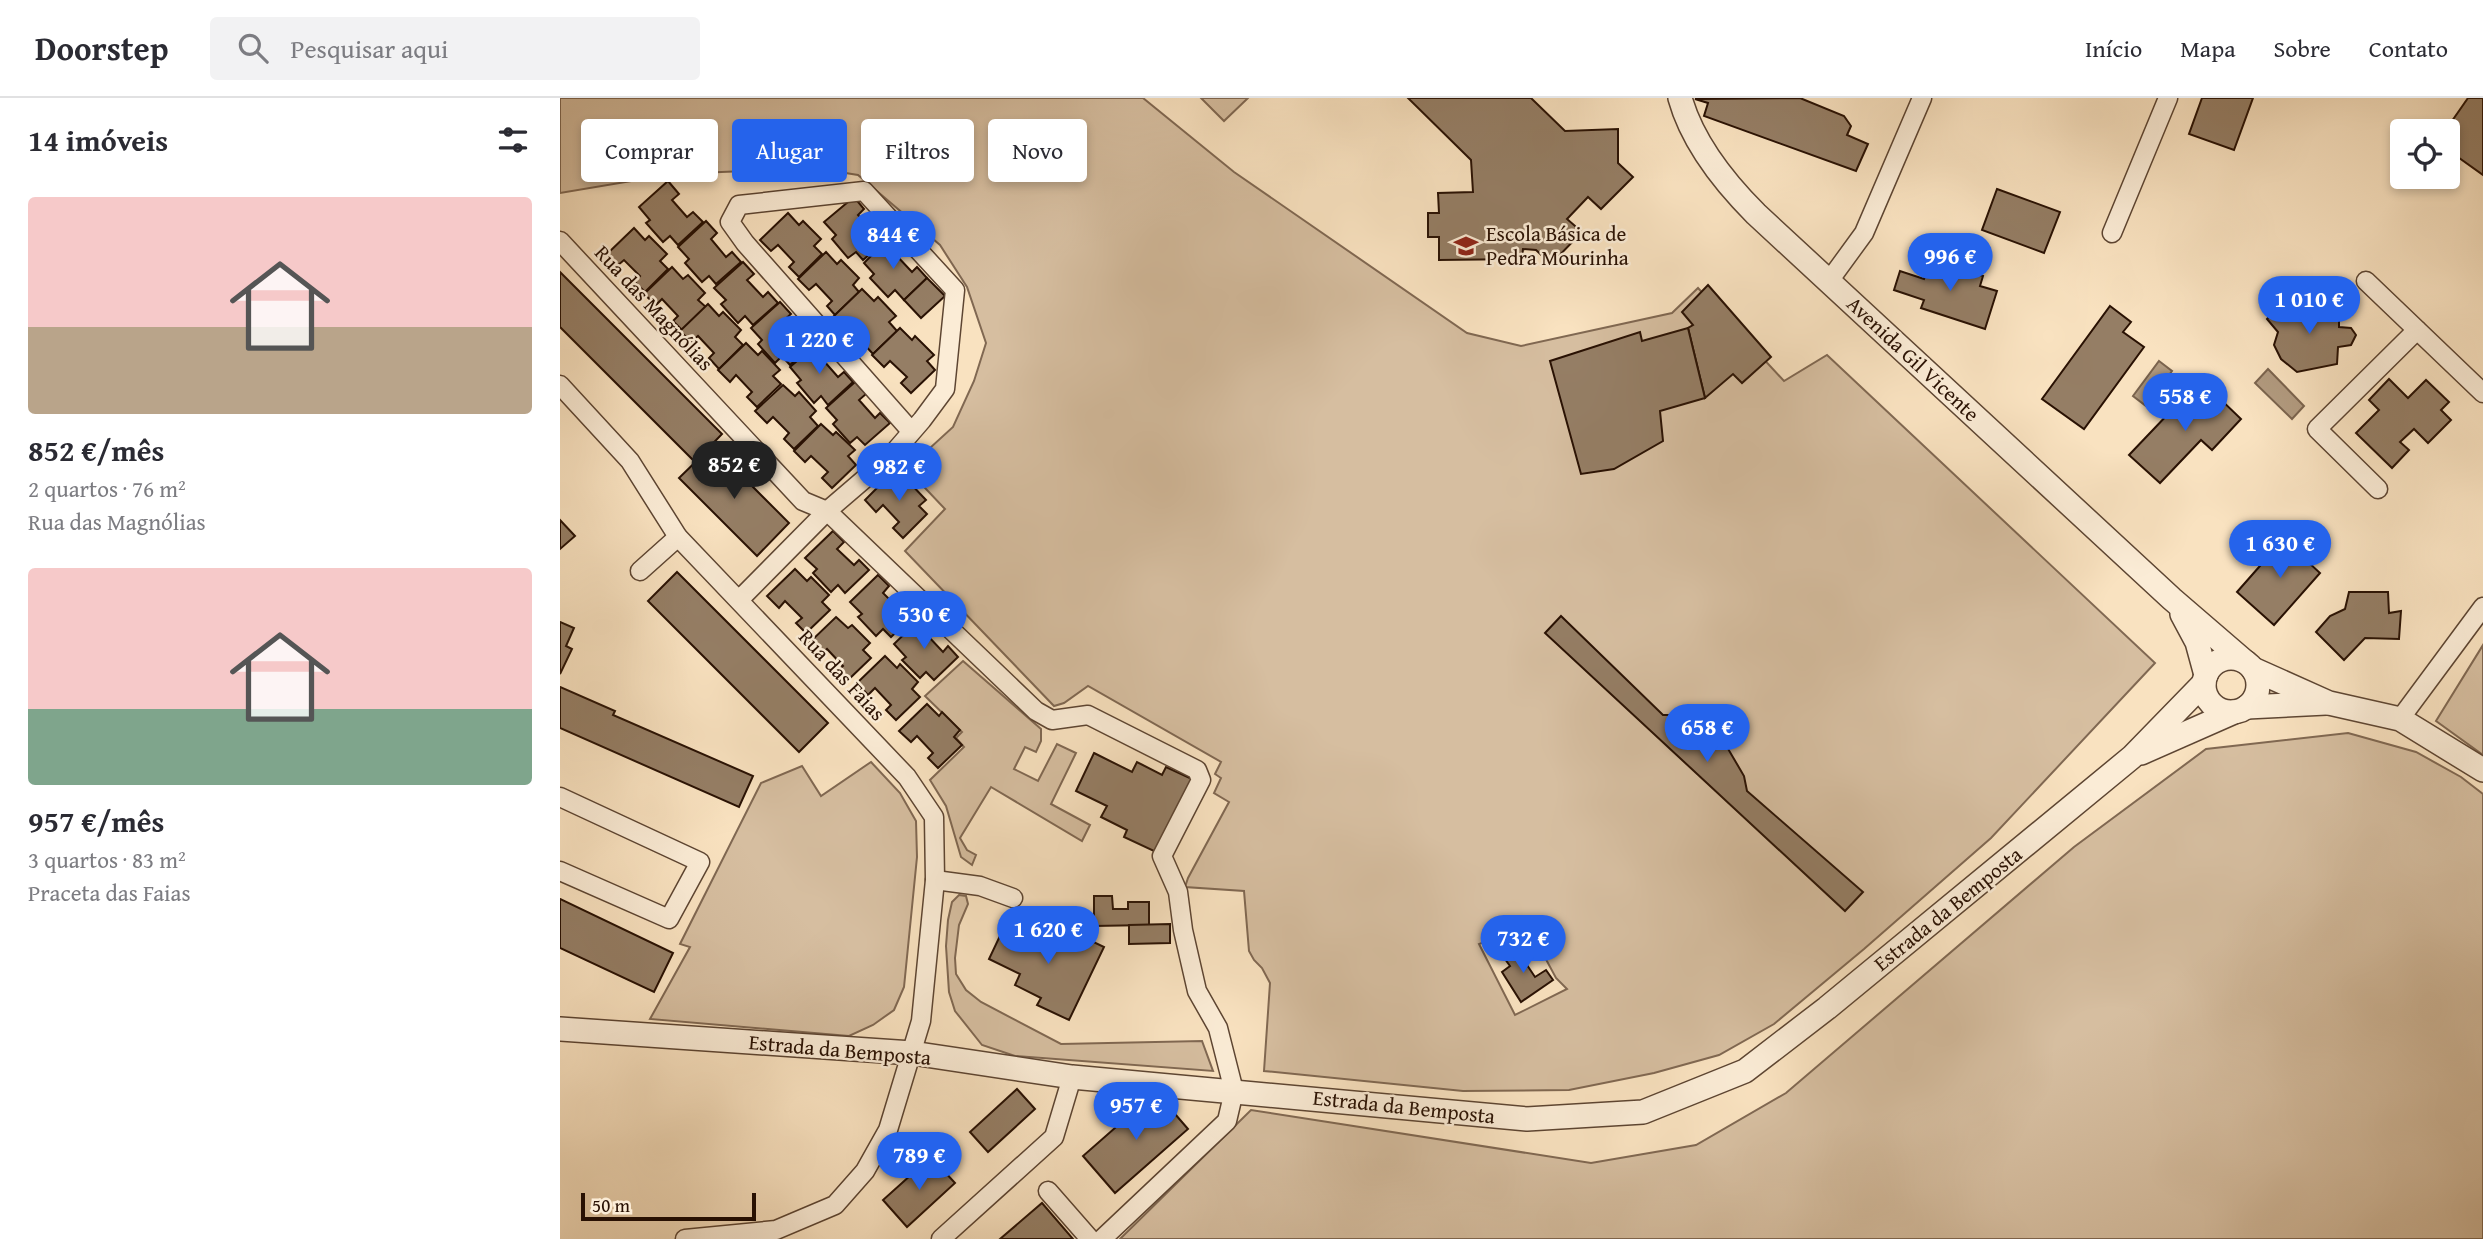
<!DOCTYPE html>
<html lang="pt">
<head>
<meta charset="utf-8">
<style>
	body { margin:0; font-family:"Gentium Book Plus",serif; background:#f2f2f3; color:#2b2b33; height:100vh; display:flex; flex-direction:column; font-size:26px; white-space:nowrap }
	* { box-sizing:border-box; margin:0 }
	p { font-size:23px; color:#7c7c81 }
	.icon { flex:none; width:38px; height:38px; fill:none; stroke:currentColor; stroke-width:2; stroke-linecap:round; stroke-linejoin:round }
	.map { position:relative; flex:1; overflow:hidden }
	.side { display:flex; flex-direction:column; background:#fff; width:560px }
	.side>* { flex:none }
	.guide { position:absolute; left:21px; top:21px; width:665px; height:63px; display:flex; gap:14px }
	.controls { position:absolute; left:1830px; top:21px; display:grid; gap:14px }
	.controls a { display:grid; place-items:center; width:70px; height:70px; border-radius:7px; background:#fff; box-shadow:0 4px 10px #0003; font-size:35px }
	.scale { position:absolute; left:21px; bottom:18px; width:175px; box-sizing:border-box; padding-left:7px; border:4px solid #291103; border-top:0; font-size:19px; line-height:24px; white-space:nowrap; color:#291103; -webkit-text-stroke:5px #fbecd6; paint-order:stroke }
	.price { position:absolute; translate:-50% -60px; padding:0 16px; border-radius:24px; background:#2563eb; color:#fff; font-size:23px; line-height:46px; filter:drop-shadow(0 2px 4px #0008) }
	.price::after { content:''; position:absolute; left:50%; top:42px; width:21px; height:16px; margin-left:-10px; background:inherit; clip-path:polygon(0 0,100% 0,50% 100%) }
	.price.selected { background:#222; color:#fff }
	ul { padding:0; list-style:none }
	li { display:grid; align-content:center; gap:14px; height:371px; padding:0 28px }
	li span { display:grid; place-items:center; height:217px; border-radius:7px; color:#555 }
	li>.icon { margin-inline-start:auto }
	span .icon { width:126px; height:126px; fill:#fffc; stroke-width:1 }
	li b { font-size:30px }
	h2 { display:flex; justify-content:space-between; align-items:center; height:84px; padding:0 28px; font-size:30px }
	.pill { padding:0 24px; border-radius:7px; background:#fff; box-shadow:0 4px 10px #0003; font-size:24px; line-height:63px }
	.pill.selected { background:#2563eb; color:#fff }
	header { display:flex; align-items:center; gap:42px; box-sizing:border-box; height:98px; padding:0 35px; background:#fff; border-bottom:2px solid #e1e1e2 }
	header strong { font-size:33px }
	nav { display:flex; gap:38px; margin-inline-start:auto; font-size:24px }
	.search { width:490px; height:63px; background:#f2f2f3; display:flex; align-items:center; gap:18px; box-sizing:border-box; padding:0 24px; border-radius:7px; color:#7c7c81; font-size:26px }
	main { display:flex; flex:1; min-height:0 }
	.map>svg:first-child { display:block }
	.green { fill:#d6bea0; stroke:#806852; stroke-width:2; fill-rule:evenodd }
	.water { fill:#b29b80; stroke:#7b644e; stroke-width:2 }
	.building { fill:#957e65; stroke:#291103; stroke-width:2 }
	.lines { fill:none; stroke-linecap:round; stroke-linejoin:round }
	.minor-casing { stroke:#5d4532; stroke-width:21 }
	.tertiary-casing { stroke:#5d4532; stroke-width:26 }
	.minor { stroke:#fbecd6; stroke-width:18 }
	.tertiary { stroke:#fbecd6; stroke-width:23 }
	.labels { text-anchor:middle; stroke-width:5; stroke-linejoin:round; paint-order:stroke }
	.poi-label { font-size:21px; fill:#291103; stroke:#fbecd6; text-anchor:start }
	.street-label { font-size:21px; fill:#291103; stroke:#fbecd6 }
</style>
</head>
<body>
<header>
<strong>Doorstep</strong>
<div class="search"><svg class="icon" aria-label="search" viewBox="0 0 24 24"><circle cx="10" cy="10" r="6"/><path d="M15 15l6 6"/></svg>Pesquisar aqui</div>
<nav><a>Início</a><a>Mapa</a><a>Sobre</a><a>Contato</a></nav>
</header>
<main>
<section class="side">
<h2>14 imóveis<svg class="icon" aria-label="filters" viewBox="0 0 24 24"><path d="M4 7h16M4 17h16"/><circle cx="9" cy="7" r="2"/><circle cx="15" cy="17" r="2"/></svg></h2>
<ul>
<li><span style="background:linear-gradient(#f6c9c9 60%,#b9a48a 0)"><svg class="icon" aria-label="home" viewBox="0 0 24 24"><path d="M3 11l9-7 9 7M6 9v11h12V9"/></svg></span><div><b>852 €/mês</b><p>2 quartos · 76 m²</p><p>Rua das Magnólias</p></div></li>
<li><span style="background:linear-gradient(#f6c9c9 65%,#7fa58c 0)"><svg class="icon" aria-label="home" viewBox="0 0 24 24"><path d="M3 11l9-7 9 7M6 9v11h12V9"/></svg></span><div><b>957 €/mês</b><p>3 quartos · 83 m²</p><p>Praceta das Faias</p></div></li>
</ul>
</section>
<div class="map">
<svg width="1923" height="1141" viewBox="0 0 1923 1141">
	<rect width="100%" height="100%" fill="#f9e2c0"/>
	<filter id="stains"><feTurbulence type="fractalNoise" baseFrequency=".00286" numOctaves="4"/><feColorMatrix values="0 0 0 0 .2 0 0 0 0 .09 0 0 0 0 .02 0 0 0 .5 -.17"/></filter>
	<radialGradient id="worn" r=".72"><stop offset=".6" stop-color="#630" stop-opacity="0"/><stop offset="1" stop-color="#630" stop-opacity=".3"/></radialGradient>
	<g class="green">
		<path d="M0 0H583L674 74 907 235 961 248 1112 215 1138 190 1224 283 1267 257 1595 565 1431 740 1304 851 1214 926 1159 957 1094 975 1009 992 903 993 704 973 710 885 702 870 694 862 689 853 684 793 625 789 628 780 669 704 654 695 661 680 655 676 661 664 528 588 504 605 494 608 345 453 385 411 347 371 393 329 414 283 426 245 407 189 380 147 298 77 254 70 113 76 0 95ZM968 828 996 880 1007 891 955 917 919 846Z"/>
		<path d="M641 0H688L664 23Z"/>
		<path d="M1923 547V657L1876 623Z"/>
		<path d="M403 563 481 631V643L476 654 465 649 454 671 478 683 497 646 516 655 491 706 530 727 522 743 431 689 400 740 407 752 416 757 412 767 401 759 386 708 370 682 404 649 396 640 402 634 365 598Z"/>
		<path d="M1788 635 1856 654 1901 679 1923 696V1141H560L691 1012 1031 1065 1136 1047 1226 995 1514 749 1646 651Z"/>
		<path d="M311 664 340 695 356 723 357 759 344 889 334 912 313 927 289 938 90 921 130 849 120 846 201 685 242 668 261 698Z"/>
		<path d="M399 797 406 798 408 806 399 827 395 860 396 876 406 892 421 904 501 946 642 943 653 973 455 958 422 947 395 913 389 894 386 848 388 822 392 804Z"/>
	</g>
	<g class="water">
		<path d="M1599 263 1612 273 1586 308 1573 298Z"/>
		<path d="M1708 271 1744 308 1732 321 1695 285Z"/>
	</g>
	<g class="building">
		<path d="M848 0H971L1005 33 1058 31V65L1073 79 1041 111 1028 99 1007 121 1022 134 991 166 976 152 963 151 962 161 879 162V139H868V115H879L878 95 913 94 911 62Z"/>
		<path d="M1240 0 1284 18 1291 28 1287 37 1308 46 1296 73 1144 18 1148 5 1135 1Z"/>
		<path d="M1642 0H1693L1674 52 1629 36Z"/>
		<path d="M1908 0H1923V77L1888 52V33H1885Z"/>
		<path d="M108 83 119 96 112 102 127 119 133 114 143 124 118 147 110 138 103 144 86 125 90 122 79 109Z"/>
		<path d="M1437 91 1500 114 1484 155 1422 132Z"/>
		<path d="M294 99 304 111 298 117 313 134 319 129 328 140 303 162 296 154 288 160 272 141 276 137 264 124Z"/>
		<path d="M228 115 239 127 243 123 261 141 254 148 262 156 239 179 229 169 234 164 218 147 211 153 200 142Z"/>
		<path d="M146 123 157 135 151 141 166 159 172 154 181 164 156 186 149 178 142 184 125 165 129 161 118 149Z"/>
		<path d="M74 130 85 142 89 138 107 156 100 163 108 171 85 194 75 184 80 178 64 162 57 168 46 157Z"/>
		<path d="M331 138 343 150 336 157 352 174 357 169 367 180 344 202 335 192 328 199 310 180 314 176 304 165Z"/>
		<path d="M266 154 277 166 281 162 299 180 293 187 299 194 275 217 267 208 272 203 256 186 249 192 238 181Z"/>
		<path d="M1371 161 1423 178 1420 188 1437 193 1425 231 1361 210 1364 202 1334 192 1340 173 1364 181Z"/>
		<path d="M183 164 194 176 187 182 203 199 208 194 218 205 193 227 185 218 178 225 161 206 166 202 154 190Z"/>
		<path d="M112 169 123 181 128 177 145 195 138 202 147 210 123 233 113 223 118 218 102 201 96 207 84 196Z"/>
		<path d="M0 174 162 336 135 364 0 229Z"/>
		<path d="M367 180 385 198 361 220 344 202Z"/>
		<path d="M1148 187 1211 259 1182 285 1173 276 1145 300 1128 230 1133 227 1122 214Z"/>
		<path d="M302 191 314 203 318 199 336 218 329 224 337 233 313 256 303 245 308 240 292 223 286 230 274 218Z"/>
		<path d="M1736 201 1753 217 1770 206 1779 216V229L1791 230 1796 237 1791 247 1778 249 1777 266 1737 274 1721 261 1714 247 1718 234 1707 221 1721 205 1726 211Z"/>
		<path d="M220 204 231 216 224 222 239 239 245 234 255 245 230 267 222 258 215 265 198 246 202 242 191 230Z"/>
		<path d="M148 206 159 218 163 214 181 232 175 239 183 247 159 271 149 260 154 255 138 238 131 244 120 233Z"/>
		<path d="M1550 208 1571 224 1563 234 1584 249 1524 331 1482 301Z"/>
		<path d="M340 230 352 242 355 238 374 257 367 263 375 272 351 295 341 285 347 279 330 263 324 269 312 257Z"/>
		<path d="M1128 230 1145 300 1100 313 1103 343 1054 371 1021 376 990 263 1080 234 1082 243Z"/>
		<path d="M259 244 269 256 263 262 278 279 284 274 293 284 268 307 261 298 254 305 237 285 241 282 230 269Z"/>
		<path d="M186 245 198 257 202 253 220 272 213 278 221 286 197 309 187 299 192 294 176 277 170 284 158 272Z"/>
		<path d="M1829 281 1848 300 1866 282 1889 304 1881 312 1891 322 1868 345 1854 331 1840 344 1849 352 1832 370 1796 335 1819 312 1809 302Z"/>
		<path d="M295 284 306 296 299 302 315 320 320 315 330 325 305 347 297 339 290 345 273 326 277 322 266 310Z"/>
		<path d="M223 287 235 298 239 294 256 313 250 319 258 328 234 351 224 341 229 335 213 319 207 325 195 313Z"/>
		<path d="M1631 292 1642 302 1652 293 1681 321 1652 352 1641 342 1600 385 1569 357Z"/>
		<path d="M261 326 273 337 276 334 295 352 288 358 296 367 272 390 262 380 268 374 251 358 245 364 234 353Z"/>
		<path d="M152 348 229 425 197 458 119 380Z"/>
		<path d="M332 375 344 387 348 383 366 402 359 408 367 416 343 440 333 430 339 424 323 407 316 414 305 402Z"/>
		<path d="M0 422 15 438 0 451Z"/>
		<path d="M273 433 284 444 277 451 294 467 299 462 309 472 285 495 278 487 271 494 253 475 257 471 245 460Z"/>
		<path d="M1729 435 1754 457 1748 464 1760 475 1714 527 1677 494Z"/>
		<path d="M235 471 247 483 251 479 269 497 262 504 270 512 246 535 236 525 242 520 225 503 219 510 207 498Z"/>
		<path d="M117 474 268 625 239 654 88 503Z"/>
		<path d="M318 477 329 488 323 495 339 511 345 506 355 516 331 539 323 531 316 538 298 519 302 516 290 504Z"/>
		<path d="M1789 494H1828L1829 515 1841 513 1839 541 1805 540 1784 562 1756 534 1770 518 1785 511Z"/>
		<path d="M1001 518 1103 617H1119L1150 632 1167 649 1184 678 1187 693 1303 794 1285 813 985 535Z"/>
		<path d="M276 519 288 530 292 527 310 545 303 552 311 560 287 583 277 573 283 568 267 551 260 557 249 545Z"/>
		<path d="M362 519 373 531 367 537 383 554 388 548 398 559 374 582 366 574 360 580 342 562 346 559 334 546Z"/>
		<path d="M0 524 14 530 6 548 12 551 0 576Z"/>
		<path d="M325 558 337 570 340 566 358 584 352 591 360 599 336 622 326 612 331 607 315 590 308 597 297 585Z"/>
		<path d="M0 589 55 613 53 617 193 678 179 709 0 630Z"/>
		<path d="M367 606 379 618 382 614 400 632 394 639 402 647 378 670 368 660 373 655 357 638 351 644 339 633Z"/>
		<path d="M534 655 572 674 577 664 602 677 606 669 632 681 596 754 564 739 567 732 541 719 547 708 516 693Z"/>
		<path d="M534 798H552L553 811H568V804H589V827L534 828Z"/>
		<path d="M0 801 113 855 94 894 0 850Z"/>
		<path d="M447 823 485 842 490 832 515 844 519 837 544 849 509 922 477 907 481 900 455 887 460 876 429 861Z"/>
		<path d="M610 826V845L569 846V827Z"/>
		<path d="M953 846 975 879 986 872 993 882 961 904 942 874 950 868 940 854Z"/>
		<path d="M457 991 475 1011 428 1054 410 1034Z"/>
		<path d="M596 994 628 1031 555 1095 523 1058Z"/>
		<path d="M371 1059 395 1085 347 1129 323 1102Z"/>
		<path d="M482 1105 513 1141H440Z"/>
	</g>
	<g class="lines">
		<g class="minor-casing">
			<g id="minor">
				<path d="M1552 135 1608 0"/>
				<path d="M0 143 243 403 267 413 476 613 492 622 528 617 637 672 641 682 602 758 618 794 623 832 637 893 658 930 674 993 667 1023 542 1141"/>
				<path d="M1269 183 1304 135 1362 0"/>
				<path d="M1806 183 1923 295"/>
				<path d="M0 287 70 363 118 439 347 679 374 719 375 782 361 923 328 1032 305 1073 275 1107 216 1132 125 1141"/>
				<path d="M1818 391 1757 331 1857 232"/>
				<path d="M80 473 118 439"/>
				<path d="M179 502 267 413 330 359 362 322 385 291 395 192 304 93 179 107 170 124 185 145 351 333"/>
				<path d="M1840 621 1923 509"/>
				<path d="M0 699 140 764 109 821 0 773"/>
				<path d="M375 782 420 788 453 800"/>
				<path d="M488 1093 530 1141"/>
				<path d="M381 1141 494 1039 512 979"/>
			</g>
		</g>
		<g class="tertiary-casing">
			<g id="tertiary">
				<path d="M1120 0C1132 43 1164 84 1196 116L1612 501 1684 563"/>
				<path d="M1622 516 1637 544 1646 577"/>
				<circle cx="1671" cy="587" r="27"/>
				<path d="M1693 571 1769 605 1840 621 1923 672"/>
				<path d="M1687 609 1766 605"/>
				<path d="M1581 655 1674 614"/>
				<path d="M0 931 352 955 512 979 967 1021 1083 1014 1185 973 1267 910 1572 659 1644 585"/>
			</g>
		</g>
		<use href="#minor" class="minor"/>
		<use href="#tertiary" class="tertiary"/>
	</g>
	<defs>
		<g id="school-bare" transform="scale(1.89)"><path d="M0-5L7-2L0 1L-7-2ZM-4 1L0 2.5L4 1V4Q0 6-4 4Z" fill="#8f2418" stroke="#fbecd6" stroke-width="2.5" paint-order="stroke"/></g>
	</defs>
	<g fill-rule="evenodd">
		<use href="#school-bare" x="906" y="148"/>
	</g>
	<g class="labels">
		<g class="poi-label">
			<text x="926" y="143">Escola Básica de<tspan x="926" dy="24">Pedra Mourinha</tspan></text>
		</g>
		<g class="street-label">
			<text transform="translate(94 210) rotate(47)" y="7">Rua das Magnólias</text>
			<text transform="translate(1353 261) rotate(43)" y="7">Avenida Gil Vicente</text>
			<text transform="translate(282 577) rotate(47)" y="7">Rua das Faias</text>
			<text transform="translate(1388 811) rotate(-39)" y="7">Estrada da Bemposta</text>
			<text transform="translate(280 952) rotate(5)" y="7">Estrada da Bemposta</text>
			<text transform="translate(844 1009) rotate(6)" y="7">Estrada da Bemposta</text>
		</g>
	</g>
	<rect width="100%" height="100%" filter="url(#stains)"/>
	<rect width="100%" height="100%" fill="url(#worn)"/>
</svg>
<div class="controls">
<a><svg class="icon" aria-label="locate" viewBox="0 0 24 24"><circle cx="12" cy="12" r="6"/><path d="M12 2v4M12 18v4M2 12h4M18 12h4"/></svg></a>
</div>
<div class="scale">50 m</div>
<b class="price" style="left:333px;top:173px">844 €</b>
<b class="price" style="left:1390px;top:195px">996 €</b>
<b class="price" style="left:1749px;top:238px">1 010 €</b>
<b class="price" style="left:259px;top:278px">1 220 €</b>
<b class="price" style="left:1625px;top:335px">558 €</b>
<b class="price selected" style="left:174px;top:403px">852 €</b>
<b class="price" style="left:339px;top:405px">982 €</b>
<b class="price" style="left:1720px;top:482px">1 630 €</b>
<b class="price" style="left:364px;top:553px">530 €</b>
<b class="price" style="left:1147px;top:666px">658 €</b>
<b class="price" style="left:488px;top:868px">1 620 €</b>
<b class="price" style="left:963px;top:877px">732 €</b>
<b class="price" style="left:576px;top:1044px">957 €</b>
<b class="price" style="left:359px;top:1094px">789 €</b>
<div class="guide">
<a class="pill">Comprar</a>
<a class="pill selected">Alugar</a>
<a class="pill">Filtros</a>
<a class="pill">Novo</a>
</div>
</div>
</main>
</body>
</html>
